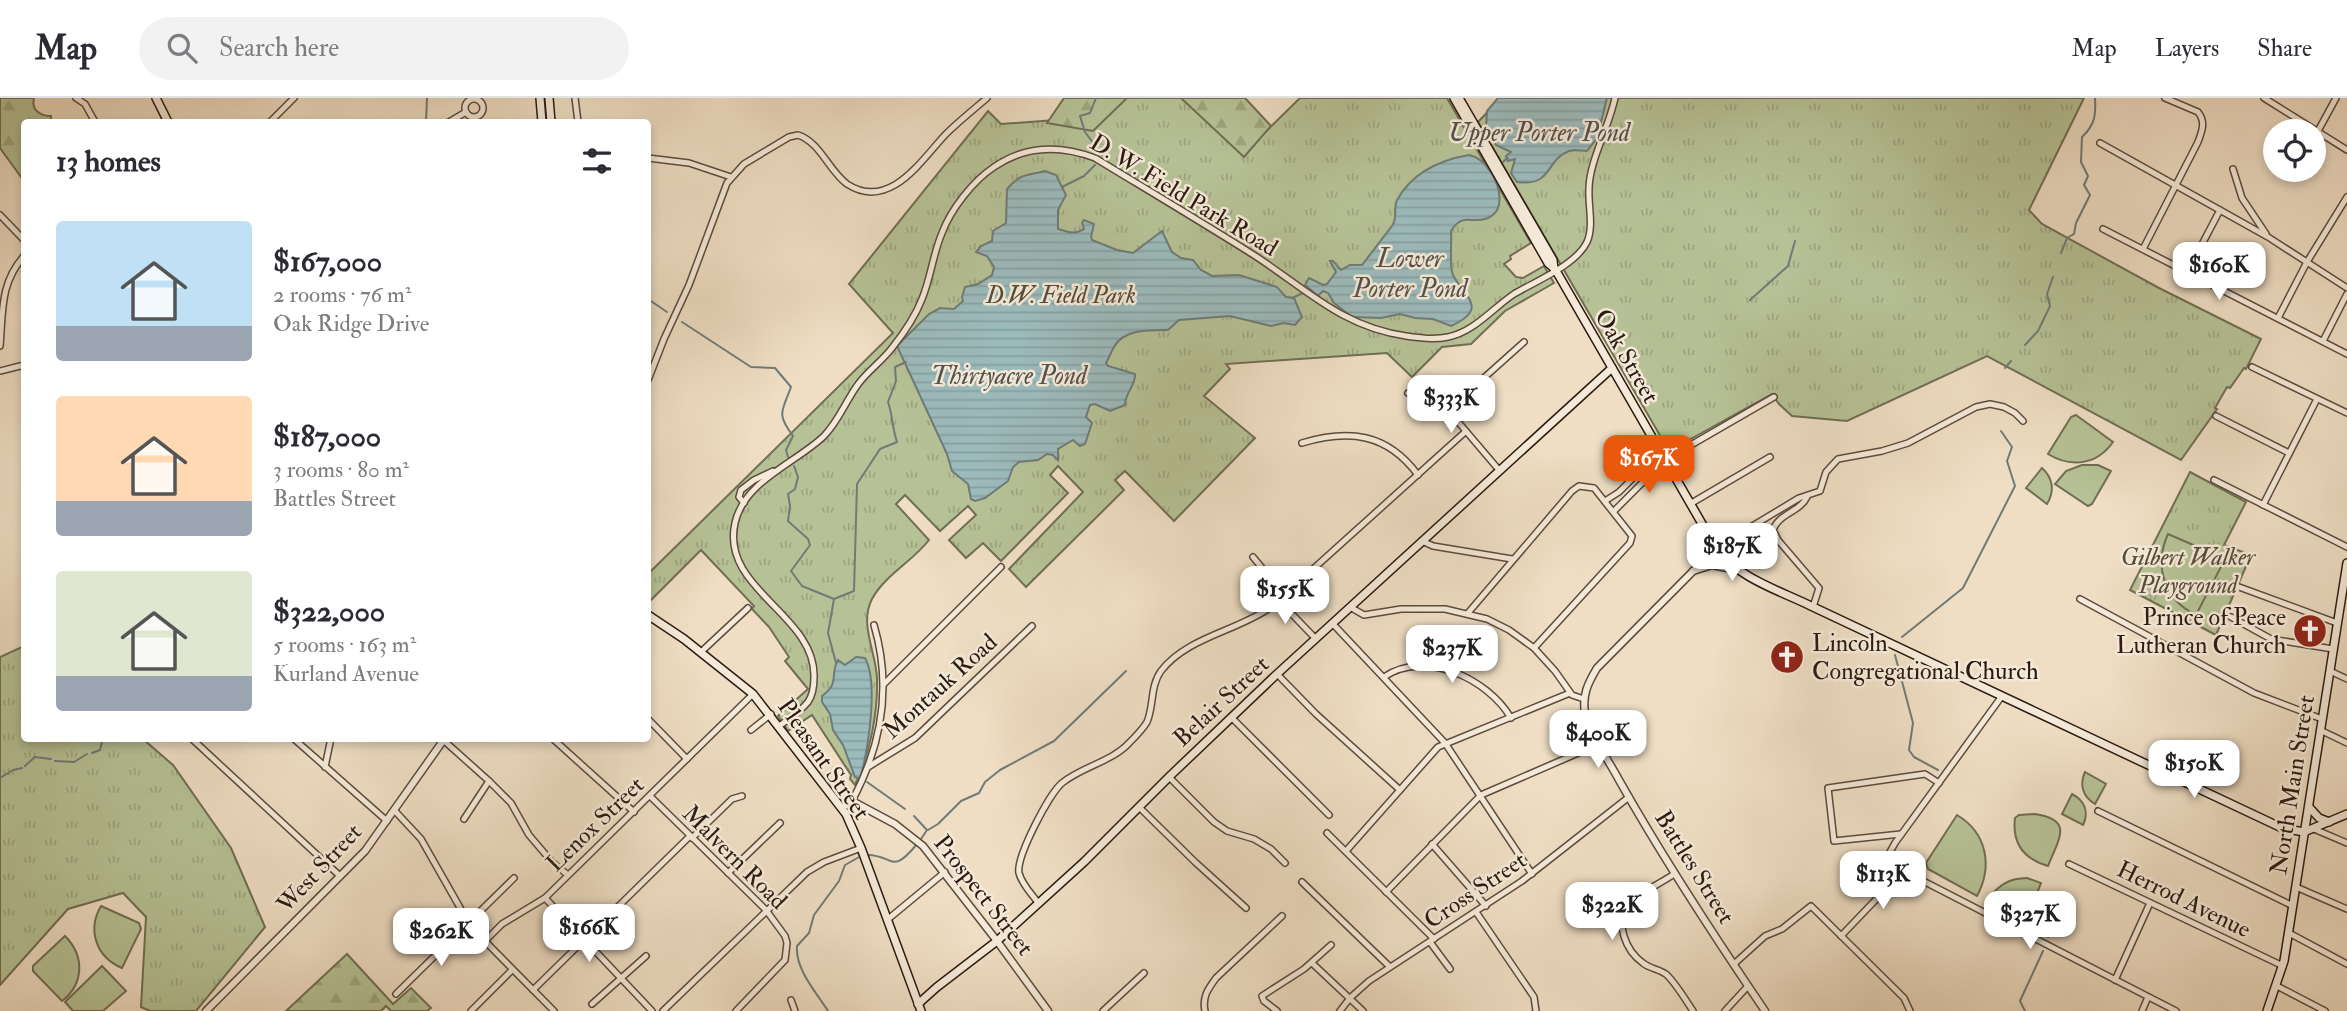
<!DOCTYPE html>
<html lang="en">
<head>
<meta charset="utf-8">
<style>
	body { margin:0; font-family:"IM FELL Double Pica",serif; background:#f2f2f3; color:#2b2b33; height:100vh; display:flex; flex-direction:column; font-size:26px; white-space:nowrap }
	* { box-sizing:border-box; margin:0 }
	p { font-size:23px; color:#7c7c81 }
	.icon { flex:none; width:38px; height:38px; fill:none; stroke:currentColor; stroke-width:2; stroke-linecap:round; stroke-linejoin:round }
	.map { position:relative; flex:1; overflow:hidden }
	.panel { position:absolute; left:21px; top:21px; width:630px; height:623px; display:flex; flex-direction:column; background:#fff; border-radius:7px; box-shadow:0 4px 10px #0003 }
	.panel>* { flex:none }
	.controls { position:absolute; left:2263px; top:21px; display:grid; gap:14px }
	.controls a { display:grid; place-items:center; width:63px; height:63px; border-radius:50%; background:#fff; box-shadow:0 4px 10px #0003; font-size:35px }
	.price { position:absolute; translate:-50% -60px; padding:0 16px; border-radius:14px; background:#fff; color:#222; font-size:23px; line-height:46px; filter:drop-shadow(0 2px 4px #0008) }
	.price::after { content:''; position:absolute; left:50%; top:42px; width:21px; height:16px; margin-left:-10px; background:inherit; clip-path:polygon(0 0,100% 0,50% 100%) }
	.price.on { background:#ea580c; color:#fff }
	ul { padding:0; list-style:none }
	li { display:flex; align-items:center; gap:21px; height:175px; padding:0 35px }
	li span { display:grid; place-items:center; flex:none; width:196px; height:140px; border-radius:7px; color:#555 }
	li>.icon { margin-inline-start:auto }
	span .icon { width:84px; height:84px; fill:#fffc; stroke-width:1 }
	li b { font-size:30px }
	h2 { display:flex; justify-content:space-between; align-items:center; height:84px; padding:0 35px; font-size:30px }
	header { display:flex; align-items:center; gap:42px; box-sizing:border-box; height:98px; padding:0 35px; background:#fff; border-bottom:2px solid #e1e1e2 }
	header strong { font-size:33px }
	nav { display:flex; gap:38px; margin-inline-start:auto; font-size:24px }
	.search { width:490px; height:63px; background:#f2f2f3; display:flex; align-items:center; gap:18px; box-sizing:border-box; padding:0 24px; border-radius:38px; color:#7c7c81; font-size:26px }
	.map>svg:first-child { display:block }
	.grass { fill:url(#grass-tufts); stroke:#706e54; stroke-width:2 }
	.forest { fill:url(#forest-firs); stroke:#706e54; stroke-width:2 }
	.pitch { fill:#b6c296; stroke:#706e54; stroke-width:2 }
	.water { fill:url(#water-rules); stroke:#6f7b78; stroke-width:2 }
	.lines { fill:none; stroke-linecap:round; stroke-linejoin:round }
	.stream { stroke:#6f7b78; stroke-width:2 }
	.minor-casing { stroke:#5c4b3e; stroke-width:8 }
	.tertiary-casing { stroke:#5c4b3e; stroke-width:9 }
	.secondary-casing { stroke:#2b1a11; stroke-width:10 }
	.minor { stroke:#f5ead9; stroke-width:5 }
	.tertiary { stroke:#f5ead9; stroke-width:6 }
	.secondary { stroke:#f5ead9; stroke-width:7 }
	.labels { text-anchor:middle; stroke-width:5; stroke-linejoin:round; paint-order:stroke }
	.street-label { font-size:24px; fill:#2b1a11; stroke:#f5ead9 }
	.park-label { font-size:24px; font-style:italic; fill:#554c39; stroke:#f5ead9 }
	.poi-label { font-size:24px; fill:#2b1a11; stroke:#f5ead9; text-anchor:end }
	.water-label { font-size:26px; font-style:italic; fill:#53524d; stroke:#f5ead9 }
</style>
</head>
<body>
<header>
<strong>Map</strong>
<div class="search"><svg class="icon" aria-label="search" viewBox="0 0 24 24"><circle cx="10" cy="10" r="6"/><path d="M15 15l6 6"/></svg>Search here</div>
<nav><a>Map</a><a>Layers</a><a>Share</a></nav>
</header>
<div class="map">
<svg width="2347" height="913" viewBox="0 0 2347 913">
	<defs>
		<pattern id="grass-tufts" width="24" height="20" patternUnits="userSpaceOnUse" patternTransform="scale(1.75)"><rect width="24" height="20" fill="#b6c296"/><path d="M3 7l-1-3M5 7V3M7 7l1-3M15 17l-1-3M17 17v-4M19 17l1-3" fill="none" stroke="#9da680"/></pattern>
		<pattern id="forest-firs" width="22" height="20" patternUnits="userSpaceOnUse" patternTransform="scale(1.75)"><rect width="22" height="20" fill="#b6c296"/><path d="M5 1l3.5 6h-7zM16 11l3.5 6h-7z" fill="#9da680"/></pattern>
		<pattern id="water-rules" width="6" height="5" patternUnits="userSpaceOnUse" patternTransform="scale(1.75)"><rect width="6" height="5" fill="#9cbbbc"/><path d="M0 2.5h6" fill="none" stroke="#87a0a1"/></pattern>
	</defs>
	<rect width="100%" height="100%" fill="#efdec4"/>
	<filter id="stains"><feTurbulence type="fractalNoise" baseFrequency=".00286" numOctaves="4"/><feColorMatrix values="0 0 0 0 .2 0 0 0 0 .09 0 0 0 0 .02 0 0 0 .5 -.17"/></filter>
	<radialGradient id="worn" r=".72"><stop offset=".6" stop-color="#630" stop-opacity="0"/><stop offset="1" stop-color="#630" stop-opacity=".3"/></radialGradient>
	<g class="grass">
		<path d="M1122 0H1185L1244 55 1300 0H1447L1531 145 1510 158 1511 161 1504 166 1516 179 1523 180 1544 168 1554 185 1505 213 1471 246 1442 249 1412 279 1387 255 1226 266 1230 271 1204 298 1255 340 1174 423 1125 373 1115 382 1124 392 1026 489 1009 471 1083 394 1058 368 1050 377 1068 395 1001 463 983 445 966 460 949 442 976 417 968 408 940 433 905 397 896 406 929 442C913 463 885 477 872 501 859 526 876 554 877 580 878 615 870 656 855 687L850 681 851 677 812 617 788 633 778 618 808 591 785 563 789 559 769 529 752 511 754 508 701 452 648 505V476L893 235 849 186 988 13 1001 26 1056 22Z"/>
		<path d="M1501 0H2084L2029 112 2042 126 2159 190 2261 241 2246 271 2244 270 2230 290 2227 289 2215 310 2217 311 2181 362 1987 258 1847 323 1792 318 1779 306 1772 296 1669 353 1478 24Z"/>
		<path d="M2190 374 2246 404 2224 447 2251 457 2216 537 2130 492Z"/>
		<path d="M24 548V640L143 641 173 667 231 750 265 829 196 913H150L141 909 146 819 123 795 68 811 0 887V559Z"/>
	</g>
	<g class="forest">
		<path d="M0 0H34C31 12 40 18 51 18V24H24V83L0 50Z"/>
		<path d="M1064 0H1127L1093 33 1047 25Z"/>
		<path d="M1181 0H1245L1271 28 1244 59Z"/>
		<path d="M347 856 393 906 411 890 431 910 427 913H391L386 908 381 913H286Z"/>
	</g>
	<g class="pitch">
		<path d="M2076 317 2113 344C2097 367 2071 370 2048 356L2071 319Z"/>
		<path d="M2082 367H2098L2111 373 2092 406 2088 408 2055 386 2066 373Z"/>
		<path d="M2042 370C2053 380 2055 393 2047 406L2026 390Z"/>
		<path d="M2168 436 2221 459 2223 465 2196 517C2163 501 2154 467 2168 436Z"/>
		<path d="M2085 674 2106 686 2095 706C2083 699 2079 687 2085 674Z"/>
		<path d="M2072 696C2085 703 2089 714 2083 727L2062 716Z"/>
		<path d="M2035 716C2074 722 2059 740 2048 768 2024 761 2012 745 2015 720L2019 717Z"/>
		<path d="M1957 717C1987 735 1993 768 1977 798L1928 771 1926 765Z"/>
		<path d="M2027 780 2041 785 2027 820 2023 822 1987 805C1995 789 2009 780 2027 780Z"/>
		<path d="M101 808 139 825 141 831 122 870C96 859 87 832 101 808Z"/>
		<path d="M65 838C85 858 84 886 62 903L33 873V868Z"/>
		<path d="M102 868 126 893 103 913H73L65 904Z"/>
	</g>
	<g class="water">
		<path d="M1498 0H1607L1597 40 1587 53C1581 53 1574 51 1569 53 1545 62 1553 89 1517 84L1511 75 1515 61 1508 63 1506 58 1511 54 1496 47 1486 30 1487 13Z"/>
		<path d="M1469 57C1479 59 1484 65 1490 73 1500 88 1507 114 1485 121 1470 125 1462 115 1451 133 1452 144 1449 169 1453 177 1464 199 1490 210 1451 228L1433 221 1415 220 1400 216 1381 220 1352 219 1334 205 1328 195 1323 193 1318 198 1305 187 1309 180 1323 187 1327 186 1336 174 1330 163H1333L1341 172 1350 167H1362C1372 154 1382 141 1392 128 1398 121 1393 110 1397 102 1412 75 1440 62 1469 57Z"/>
		<path d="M1045 73 1056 77 1066 97 1058 112V131C1068 134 1075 137 1084 131L1082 125 1084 122 1094 126 1091 139 1092 142 1117 152 1133 155 1162 133 1172 154 1181 160 1193 162 1201 172 1212 178 1239 177 1277 189 1286 199 1294 200 1302 219 1295 227 1284 225 1271 228 1230 218 1179 222 1168 232C1150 232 1123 231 1114 249 1111 254 1109 260 1106 265L1108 268 1135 276C1136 287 1125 295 1125 307L1110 313 1095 306 1090 307 1086 319 1092 325 1085 346 1080 348 1073 342 1058 351V362L1053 357 1047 356 1038 362 1019 364 1013 369 1008 383 985 400 975 403 971 401 968 386 952 373 947 356 897 248 929 216 940 210 954 211 963 203 962 199 965 189 978 186 992 177 994 169 987 158 976 154 981 148 992 143 993 133 1006 125 1007 91C1021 75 1026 78 1045 73Z"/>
		<path d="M856 559 865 560C879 585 868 652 860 681L855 679 843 647 833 632 830 616 822 604V598C841 584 829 577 838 562L845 567Z"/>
	</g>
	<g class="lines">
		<g class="stream">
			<path d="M1096 0 1090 15 1080 18 1085 34 1102 57"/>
			<path d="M426 24 427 0"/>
			<path d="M1503 64 1508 60"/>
			<path d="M1062 89 1084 78 1095 67"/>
			<path d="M2061 155 2067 140 2074 136 2076 125 2090 97 2084 87 2088 78 2081 64 2082 39C2095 27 2096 17 2095 0"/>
			<path d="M1292 200 1303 195"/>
			<path d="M648 201 667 214"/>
			<path d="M1750 202 1788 168 1795 143"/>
			<path d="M682 224 751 269 775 270 791 289C782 314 776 315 793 338L786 352 788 359"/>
			<path d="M2025 247 2038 233 2050 208 2047 196 2053 179"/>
			<path d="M2005 270 2011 263"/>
			<path d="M794 368 798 379 795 391 788 396 790 408 788 423 808 441 810 447 791 473 802 488 834 501"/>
			<path d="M1902 539 1963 490 2015 388 2007 363 2012 349 2001 333"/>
			<path d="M1895 557 1913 625 1909 652 1914 659 1938 672"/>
			<path d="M836 565 828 535 834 501 854 493 857 386 880 351 897 344C892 329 893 319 888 304L896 283 895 269 906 264"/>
			<path d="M92 655 100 652 103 640"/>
			<path d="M55 663 74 664 87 656"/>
			<path d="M25 668 35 659 51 661"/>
			<path d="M0 680 13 672 22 670"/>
			<path d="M867 684 905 711"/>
			<path d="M914 718 927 732 921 741"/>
			<path d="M928 732 938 726 961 703 979 695 985 684 1000 672 1054 643 1126 573"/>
			<path d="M866 757C894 756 890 779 917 746"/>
			<path d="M2048 839C2055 822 2056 812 2050 794"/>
			<path d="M828 913C816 894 795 871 797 848L809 835 814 817 839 783 845 767 861 758"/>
			<path d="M2025 913 2020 903 2043 853"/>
		</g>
		<g class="minor-casing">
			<g id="minor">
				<path d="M76 0 85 6 95 24"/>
				<path d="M575 0 578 24"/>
				<path d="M2264 0 2347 52"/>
				<circle cx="474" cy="10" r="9"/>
				<path d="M270 24 294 0"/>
				<path d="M449 24 466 14"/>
				<path d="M2318 33 2336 0"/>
				<path d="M2100 45 2268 139 2347 190"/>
				<path d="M648 60 689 65 731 79"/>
				<path d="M2233 71 2242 100 2266 136"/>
				<path d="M0 117 24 142"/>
				<path d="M2103 131 2347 256"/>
				<path d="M2143 151 2198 44C2202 33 2206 24 2198 14L2165 0"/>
				<path d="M2188 173 2220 112"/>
				<path d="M2278 220 2307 164 2347 99"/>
				<path d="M2323 243 2347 196"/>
				<path d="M0 248C3 213 0 185 24 158"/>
				<path d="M2252 269 2347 315"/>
				<path d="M0 273 24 267"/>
				<path d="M648 282 664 241 689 187 727 85 744 66 789 39 798 37C820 44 829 73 847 86 890 114 922 61 946 36 959 23 973 12 987 0"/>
				<path d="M1408 295 1448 312 1499 372"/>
				<path d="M1448 312 1524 244"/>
				<path d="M2216 318 2289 355"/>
				<path d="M1302 345C1349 331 1387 335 1418 377"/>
				<path d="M2214 382 2347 449"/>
				<path d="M1807 399C1800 414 1779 415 1773 432L1778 442 1819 490 1813 509"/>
				<path d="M1605 403 1619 394 1660 353"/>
				<path d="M744 405 739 399 741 392 754 382 773 373"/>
				<path d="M1690 406 1770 359"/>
				<path d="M2263 407 2317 301"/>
				<path d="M1614 413 1665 362 1774 299"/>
				<path d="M1422 443 1433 448 1512 461"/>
				<path d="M1716 450 1799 400 1820 393 1826 374 1838 361 1882 353 1908 345 1976 309 1990 306 2004 309 2015 315 2023 323"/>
				<path d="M1253 459 1277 488 1286 510 1315 540"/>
				<path d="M2239 489 2337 525"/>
				<path d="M2080 501 2254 595 2322 621"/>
				<path d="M1350 509 1364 517 1401 511H1445L1487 521 1509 532 1534 550 1555 573 1572 597 1584 601"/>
				<path d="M1468 515 1572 393 1579 388 1594 390 1632 438 1630 445 1534 550"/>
				<path d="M2231 519 2271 541 2333 551"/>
				<path d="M1332 525 1445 645 1532 776"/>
				<path d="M701 554 748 510"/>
				<path d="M2330 573 2347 581"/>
				<path d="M1277 576 1316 616 1400 692"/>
				<path d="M1384 579C1426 551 1488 581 1511 620"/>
				<path d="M884 586 1001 469"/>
				<path d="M2002 598 1895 745 1890 754V764L1894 768 2176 913"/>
				<path d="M1231 619 1329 717"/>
				<path d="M648 621 687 661"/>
				<path d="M779 628C789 621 800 614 808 604 813 597 814 587 814 579 816 517 720 491 735 425 744 383 796 365 824 338 839 323 846 302 859 285 869 272 882 263 892 250 904 235 915 219 922 201 931 179 933 156 942 135 951 111 973 83 994 69 1026 47 1060 47 1095 60 1146 91 1198 122 1249 154 1302 187 1340 229 1406 238 1420 240 1434 242 1448 239 1474 234 1493 210 1514 196 1536 183 1576 167 1587 144 1594 128 1588 108 1589 91 1589 64 1609 29 1615 0"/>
				<path d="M751 632 771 616"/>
				<path d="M2320 632 2347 645"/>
				<path d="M191 640 340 778"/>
				<path d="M293 640 387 723"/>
				<path d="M441 640 489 683 511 705 529 737 552 764 568 777"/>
				<path d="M552 640 634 714"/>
				<path d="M325 669 331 640"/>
				<path d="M868 669 915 640 1032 528"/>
				<path d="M1169 679 1214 724 1227 733 1254 741 1271 751 1285 765"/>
				<path d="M650 698 766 812 785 838 787 845 785 862 736 913"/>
				<path d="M852 703C882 647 892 588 874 527"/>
				<path d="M1139 709 1195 764 1246 810"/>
				<path d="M394 712 421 741 471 829 554 913"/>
				<path d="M2098 713 2293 808"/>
				<path d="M464 721 489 683"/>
				<path d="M2314 731 2347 745"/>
				<path d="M1327 735 1434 841"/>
				<path d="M1901 736 1834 743 1828 690 1925 676 1939 685"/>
				<path d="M692 740 732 701 742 698"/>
				<path d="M1432 746 1486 808"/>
				<path d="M1346 753 1438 649 1570 595"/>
				<path d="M2069 766 2283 868"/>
				<path d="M728 775 780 725"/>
				<path d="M1674 776C1660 786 1640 794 1629 807 1614 825 1626 853 1643 865 1650 871 1660 871 1667 877 1677 887 1685 901 1693 913"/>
				<path d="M1302 784 1390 869"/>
				<path d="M2296 789 2347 811"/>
				<path d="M1386 794 1481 697 1599 646"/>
				<path d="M545 800 652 913"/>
				<path d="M1039 806C1032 796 1022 787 1019 775 1016 759 1049 696 1062 685 1083 668 1112 664 1130 644 1136 638 1143 631 1147 624 1154 608 1150 588 1161 573 1187 539 1238 533 1271 509L1465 334"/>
				<path d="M1476 814 1534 899 1536 913"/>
				<path d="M887 822 945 774"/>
				<path d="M2289 835 2347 866"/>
				<path d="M1841 838 1886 791 1899 770"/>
				<path d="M485 843 502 826 545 800 753 596"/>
				<path d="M1430 844 1450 871"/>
				<path d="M1312 865 1363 913"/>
				<path d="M1734 866 1765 838 1782 831 1811 808 1904 900 1910 913"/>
				<path d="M2115 882 2150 805"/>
				<path d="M2277 888 2325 913"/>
				<path d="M533 892 690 738"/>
				<path d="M396 896 514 780"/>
				<path d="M791 902 795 913"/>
				<path d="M592 906 646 858"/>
				<path d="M471 913 512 872"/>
				<path d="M663 913 807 774 824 764 861 750"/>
				<path d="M1103 913 1144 875"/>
				<path d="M1205 913C1202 899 1208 891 1216 880L1282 818"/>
				<path d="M1277 913 1264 903 1262 898 1304 871 1331 847"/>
				<path d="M1340 913 1350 900 1369 883 1522 783 1629 699"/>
				<path d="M1725 913 1748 888"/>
				<path d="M2142 913 2148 899"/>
			</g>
		</g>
		<g class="tertiary-casing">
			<g id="tertiary">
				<path d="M1716 450 1597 570C1588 585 1582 597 1585 615 1589 635 1609 663 1619 682 1664 762 1714 838 1765 913"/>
				<path d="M1693 473 1712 467 1737 472"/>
				<path d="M842 710 852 703 895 726 923 748 997 843 1048 913"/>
				<path d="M206 913 365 753 445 640"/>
			</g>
		</g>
		<g class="secondary-casing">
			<g id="secondary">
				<path d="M156 0 168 24"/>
				<path d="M540 0 542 24"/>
				<path d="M549 0 551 24"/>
				<path d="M1454 0 1548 165 1555 171 1716 450C1738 480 1778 492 1811 508L2282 730 2304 734 2347 716"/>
				<path d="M1459 0 1553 162 1554 171"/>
				<path d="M648 517 684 541 753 596 846 716 861 750 921 913"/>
				<path d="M2309 709 2319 720 2329 724"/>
				<path d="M918 906 937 889 997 843 1084 764 1171 677 1277 576 1612 270"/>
				<path d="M2267 913 2284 863 2347 465"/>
			</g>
		</g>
		<use href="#minor" class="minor"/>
		<use href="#tertiary" class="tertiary"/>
		<use href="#secondary" class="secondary"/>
	</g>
	<defs>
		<g id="church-disc" transform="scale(1.75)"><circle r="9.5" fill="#8f2418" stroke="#f5ead9"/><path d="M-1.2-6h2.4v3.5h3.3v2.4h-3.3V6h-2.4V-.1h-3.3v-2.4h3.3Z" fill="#fff"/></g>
	</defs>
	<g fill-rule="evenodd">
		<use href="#church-disc" x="2310" y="533"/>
		<use href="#church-disc" x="1787" y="559"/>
	</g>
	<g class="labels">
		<g class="street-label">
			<text transform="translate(1184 97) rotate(31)" y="8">D. W. Field Park Road</text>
			<text transform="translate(1627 258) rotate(60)" y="8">Oak Street</text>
			<text transform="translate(940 588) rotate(-42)" y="8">Montauk Road</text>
			<text transform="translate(1221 603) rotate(-43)" y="8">Belair Street</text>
			<text transform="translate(824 661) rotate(55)" y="8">Pleasant Street</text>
			<text transform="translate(2292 687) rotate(-81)" y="8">North Main Street</text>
			<text transform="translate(595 726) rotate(-44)" y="8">Lenox Street</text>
			<text transform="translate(735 759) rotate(45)" y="8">Malvern Road</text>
			<text transform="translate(1695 769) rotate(58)" y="8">Battles Street</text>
			<text transform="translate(319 770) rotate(-47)" y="8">West Street</text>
			<text transform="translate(1475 792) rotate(-34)" y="8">Cross Street</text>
			<text transform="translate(984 797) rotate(52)" y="8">Prospect Street</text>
			<text transform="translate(2184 801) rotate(26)" y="8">Herrod Avenue</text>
		</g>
		<g class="park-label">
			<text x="1061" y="205">D.W. Field Park</text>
			<text x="2188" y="467">Gilbert Walker<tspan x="2188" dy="28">Playground</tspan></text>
		</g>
		<g class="poi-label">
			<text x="2286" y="527">Prince of Peace<tspan x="2286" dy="28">Lutheran Church</tspan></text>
			<text x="1812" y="553" text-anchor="start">Lincoln<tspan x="1812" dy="28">Congregational Church</tspan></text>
		</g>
		<g class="water-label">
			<text x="1539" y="43">Upper Porter Pond</text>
			<text x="1410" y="169">Lower<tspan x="1410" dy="30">Porter Pond</tspan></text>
			<text x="1009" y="286">Thirtyacre Pond</text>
		</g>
	</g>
	<rect width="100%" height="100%" filter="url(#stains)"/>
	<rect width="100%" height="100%" fill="url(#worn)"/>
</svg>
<div class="controls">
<a><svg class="icon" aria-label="locate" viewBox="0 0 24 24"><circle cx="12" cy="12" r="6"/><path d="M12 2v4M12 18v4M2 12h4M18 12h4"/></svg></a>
</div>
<b class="price" style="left:2219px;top:204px">$160K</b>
<b class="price" style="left:1451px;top:337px">$333K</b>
<b class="price on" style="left:1649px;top:397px">$167K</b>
<b class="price" style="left:1732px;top:485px">$187K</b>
<b class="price" style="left:1285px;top:528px">$155K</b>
<b class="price" style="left:1452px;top:587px">$237K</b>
<b class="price" style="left:1598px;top:672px">$400K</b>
<b class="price" style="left:2194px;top:702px">$150K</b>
<b class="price" style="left:1883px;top:813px">$113K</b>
<b class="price" style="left:1612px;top:844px">$322K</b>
<b class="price" style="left:2030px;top:853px">$327K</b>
<b class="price" style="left:589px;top:866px">$166K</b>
<b class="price" style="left:441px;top:870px">$262K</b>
<section class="panel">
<h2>13 homes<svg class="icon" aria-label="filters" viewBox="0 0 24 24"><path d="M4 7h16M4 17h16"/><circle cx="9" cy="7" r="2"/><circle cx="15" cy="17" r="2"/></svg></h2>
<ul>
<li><span style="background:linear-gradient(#bfe0f5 75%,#9aa5b1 0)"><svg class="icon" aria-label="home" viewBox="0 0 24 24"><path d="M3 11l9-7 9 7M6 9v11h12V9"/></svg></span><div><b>$167,000</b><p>2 rooms · 76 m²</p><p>Oak Ridge Drive</p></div></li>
<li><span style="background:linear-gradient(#ffd9b3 75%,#9aa5b1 0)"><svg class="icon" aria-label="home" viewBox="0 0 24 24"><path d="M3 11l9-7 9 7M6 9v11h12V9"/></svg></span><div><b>$187,000</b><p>3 rooms · 80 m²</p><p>Battles Street</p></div></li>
<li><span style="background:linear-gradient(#dfe7d0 75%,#9aa5b1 0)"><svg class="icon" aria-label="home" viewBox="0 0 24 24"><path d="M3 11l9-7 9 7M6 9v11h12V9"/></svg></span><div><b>$322,000</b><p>5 rooms · 163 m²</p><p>Kurland Avenue</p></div></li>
</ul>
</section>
</div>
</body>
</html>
